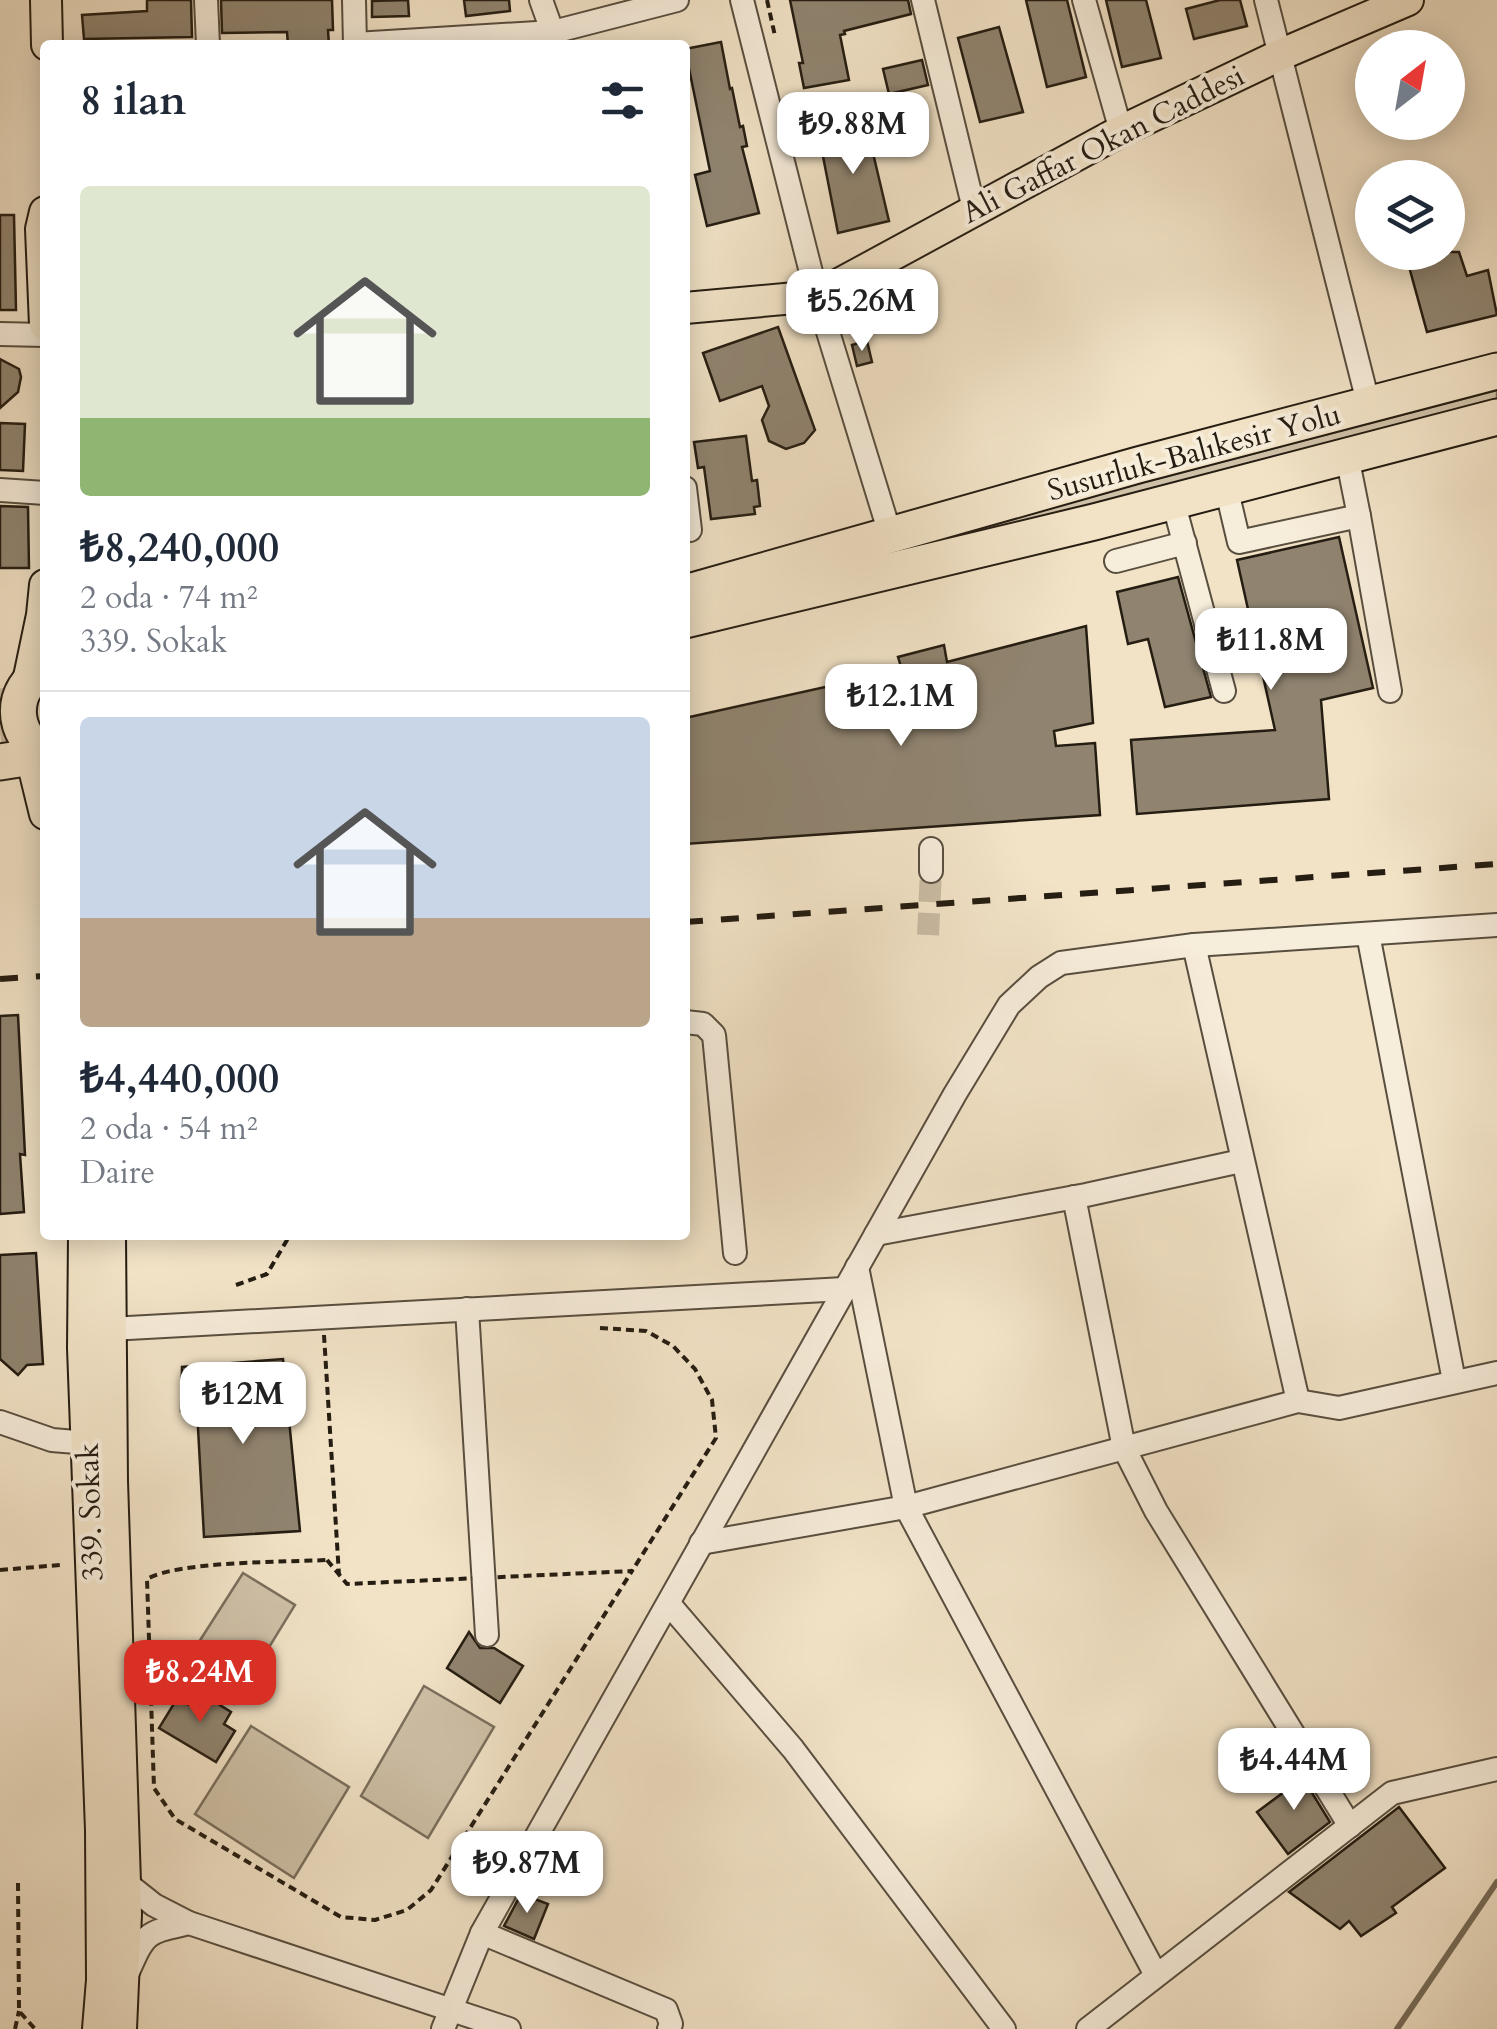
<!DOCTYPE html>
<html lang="tr">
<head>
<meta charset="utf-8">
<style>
	body { margin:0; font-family:Cardo,serif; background:#f6f6f7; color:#1f2937; height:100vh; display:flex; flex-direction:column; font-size:38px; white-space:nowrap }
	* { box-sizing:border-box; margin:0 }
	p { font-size:32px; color:#747a83 }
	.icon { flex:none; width:55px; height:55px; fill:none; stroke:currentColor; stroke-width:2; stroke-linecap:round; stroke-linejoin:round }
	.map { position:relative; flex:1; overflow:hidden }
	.details { position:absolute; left:40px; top:40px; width:650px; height:1200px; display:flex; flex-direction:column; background:#fff; border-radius:10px; box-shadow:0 5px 25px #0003 }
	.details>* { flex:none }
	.needle { width:65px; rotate:31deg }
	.buttons { position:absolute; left:1355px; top:30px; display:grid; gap:20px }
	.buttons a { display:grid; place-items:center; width:110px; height:110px; border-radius:50%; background:#fff; box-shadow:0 5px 25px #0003; font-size:50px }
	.price { position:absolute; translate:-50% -85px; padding:0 22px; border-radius:20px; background:#fff; color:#222; font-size:32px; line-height:65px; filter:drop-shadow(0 2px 5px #0008) }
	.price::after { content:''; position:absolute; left:50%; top:60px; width:30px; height:22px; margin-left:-15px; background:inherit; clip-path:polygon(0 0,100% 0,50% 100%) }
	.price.on { background:#d93025; color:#fff }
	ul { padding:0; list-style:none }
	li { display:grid; align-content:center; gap:20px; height:530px; padding:0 40px }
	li+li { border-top:2px solid #e0e1e3 }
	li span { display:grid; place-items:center; height:310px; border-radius:10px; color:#555 }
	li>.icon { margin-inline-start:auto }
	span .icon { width:180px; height:180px; fill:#fffc; stroke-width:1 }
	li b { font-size:42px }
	h2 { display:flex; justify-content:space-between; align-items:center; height:120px; padding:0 40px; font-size:42px }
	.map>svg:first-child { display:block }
	.green { fill:#cfc1a8; stroke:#7a6f5d; stroke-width:2.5 }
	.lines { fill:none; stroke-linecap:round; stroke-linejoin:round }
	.stream { stroke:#766c59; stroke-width:6 }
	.building { fill:#908470; stroke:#251d12; stroke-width:2.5 }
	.minor-tunnel { stroke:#c9bba3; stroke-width:22; stroke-dasharray:22 11; stroke-linecap:butt }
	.highway-tunnel { stroke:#c9bba3; stroke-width:35; stroke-dasharray:35 18; stroke-linecap:butt }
	.minor-casing { stroke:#584e3f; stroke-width:26 }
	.major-casing { stroke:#251d12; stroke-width:34 }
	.highway-casing { stroke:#251d12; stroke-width:39 }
	.path { stroke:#251d12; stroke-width:4; stroke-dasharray:8 5; stroke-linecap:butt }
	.minor { stroke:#f7eddb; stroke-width:22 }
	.major { stroke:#f2e3c7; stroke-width:30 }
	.highway { stroke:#f2e3c7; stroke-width:35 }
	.rail { stroke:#251d12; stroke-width:6; stroke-dasharray:18 18; stroke-linecap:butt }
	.labels { text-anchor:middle; stroke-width:8; stroke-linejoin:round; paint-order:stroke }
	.street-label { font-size:30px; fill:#251d12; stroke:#f7eddb }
</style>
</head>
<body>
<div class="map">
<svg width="1497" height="2029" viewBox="0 0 1497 2029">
	<rect width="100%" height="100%" fill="#f2e3c7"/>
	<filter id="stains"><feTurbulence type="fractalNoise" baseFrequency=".002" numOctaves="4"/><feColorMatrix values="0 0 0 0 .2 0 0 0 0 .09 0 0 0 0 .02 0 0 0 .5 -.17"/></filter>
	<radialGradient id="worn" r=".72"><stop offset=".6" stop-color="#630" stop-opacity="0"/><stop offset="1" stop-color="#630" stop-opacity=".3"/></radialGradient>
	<g class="green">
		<path d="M1497 390V399L913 551 784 576Z"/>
		<path d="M243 1573 295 1605 234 1704 183 1667Z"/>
		<path d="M424 1686 494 1727 428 1838 361 1796Z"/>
		<path d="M251 1726 349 1787 294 1878 195 1814Z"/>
	</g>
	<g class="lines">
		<path class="stream" d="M1397 2029 1497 1882"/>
	</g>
	<g class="building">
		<path d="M147 0H191L192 37 84 39 82 15 147 11Z"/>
		<path d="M221 0H332L333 30H328L329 45H288L287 32 222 33Z"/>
		<path d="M408 0 409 16 372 17V1Z"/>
		<path d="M464 0H509L510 11 466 16Z"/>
		<path d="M790 0H908L911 14 844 31 845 34 840 35 849 80 804 88 799 63H803Z"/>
		<path d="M1026 0H1067L1086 77 1047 87Z"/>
		<path d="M1106 0H1146L1161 58 1122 67Z"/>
		<path d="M1220 0H1240L1247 26 1194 39 1186 9Z"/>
		<path d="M999 27 1023 112 980 122 958 38Z"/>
		<path d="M721 42 730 89 732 88 740 127 743 126 747 146 742 147 759 213 707 226 695 175 710 171 685 49Z"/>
		<path d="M922 60 928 85 889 94 883 69Z"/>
		<path d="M865 119 889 221 838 233 818 131Z"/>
		<path d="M0 215H14L16 310H0Z"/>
		<path d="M1405 252H1459L1467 276 1488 270 1497 315 1427 332Z"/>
		<path d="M778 327 815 430 804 443 786 449 769 441 762 420 769 406 762 386 720 401 703 353Z"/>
		<path d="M867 341 872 362 857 366 852 345Z"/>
		<path d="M0 359 19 369 21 377 18 392 0 408Z"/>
		<path d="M0 423 25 424 23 471 0 470Z"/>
		<path d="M746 436 752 481 757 480 760 506 754 507 755 514 711 519 704 467 698 468 694 442Z"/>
		<path d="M0 506 28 507 29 568H0Z"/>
		<path d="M1339 537 1373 688 1321 700 1329 799 1137 814 1131 740 1275 730 1237 560Z"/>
		<path d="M1178 577 1211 697 1165 707 1148 639 1128 644 1117 592Z"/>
		<path d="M1086 626 1093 723 1054 731 1056 746 1095 743 1100 815 685 844V718L902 670 898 657 944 645 947 662Z"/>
		<path d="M18 1015 25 1155 20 1154 24 1212 0 1214V1016Z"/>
		<path d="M36 1253 43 1364 27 1365 18 1375 0 1359V1255Z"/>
		<path d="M283 1359 300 1531 204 1537 197 1410 181 1411 182 1367Z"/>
		<path d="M469 1632 480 1648H494L523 1666 500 1703 447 1668Z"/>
		<path d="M199 1692 231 1712 224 1724 235 1731 216 1762 159 1728 178 1697 189 1705Z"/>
		<path d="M1296 1767 1330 1822 1288 1854 1257 1812 1284 1792 1276 1781Z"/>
		<path d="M1399 1807 1445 1868 1392 1907 1396 1913 1361 1936 1349 1921 1340 1929 1289 1892Z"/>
		<path d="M521 1894 548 1904 534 1939 504 1926Z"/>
	</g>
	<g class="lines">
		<path class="minor-tunnel" d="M928 935 931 871"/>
		<g class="highway-tunnel">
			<path d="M0 706 45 701"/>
			<path d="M0 731 45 726"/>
		</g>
		<g class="minor-casing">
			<g id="minor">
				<path d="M206 0 208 45"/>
				<path d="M354 0 355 45"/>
				<path d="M541 0 556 42"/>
				<path d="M742 0 817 296 891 537"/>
				<path d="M923 0 974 209"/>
				<path d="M1084 0 1121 131"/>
				<path d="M1266 0 1369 406"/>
				<path d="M355 44 553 32 677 0"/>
				<path d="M0 334 45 335"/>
				<path d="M1226 487 1239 542 1359 516 1347 456"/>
				<path d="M685 488 690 530"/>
				<path d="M0 490 45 493"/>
				<path d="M1173 501 1224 691"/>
				<path d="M1359 516 1390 691"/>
				<path d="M1116 561 1185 543"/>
				<path d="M931 871V849"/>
				<path d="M1368 934 1454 1381"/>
				<path d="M1194 945 1298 1401"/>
				<path d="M685 1022 703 1024 714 1035 735 1253"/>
				<path d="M1074 1197 1124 1448 1156 1511 1350 1826"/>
				<path d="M876 1234 1086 1195 1241 1161"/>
				<path d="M857 1267 906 1507 1156 1975"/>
				<path d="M467 1309 487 1635"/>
				<path d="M110 1329 844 1289"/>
				<path d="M0 1422 52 1440 88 1443"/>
				<path d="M701 1543 906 1507 1298 1401 1339 1408 1497 1373"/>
				<path d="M669 1604 793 1749 1004 2029"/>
				<path d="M125 1882 154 1905 189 1923 509 2029"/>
				<path d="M482 1933 666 2010 671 2024 669 2029"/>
				<path d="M128 1972C146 1931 146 1933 189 1923"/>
				<path d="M443 2029 482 1933 955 1094 1009 1005 1039 977 1061 963 1194 945 1497 925"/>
				<path d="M1088 2029 1392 1793 1497 1769"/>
			</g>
		</g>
		<g class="major-casing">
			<g id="major">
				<path d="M46 0 47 45"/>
				<path d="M45 212 41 229 45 325"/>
				<path d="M685 308 817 296 1121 131 1282 54 1408 0"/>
				<path d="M28 682 42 615 45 585"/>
				<path d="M27 740 45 814"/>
				<path d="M84 1235 83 1348 101 1830 102 1980 98 2029"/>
				<path d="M110 1235 112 1481 126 1914 121 2029"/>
			</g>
		</g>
		<g class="highway-casing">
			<g id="highway">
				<path d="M685 593 1138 465 1497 371"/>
				<path d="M685 620 1094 522 1497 417"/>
				<path d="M45 670C9 688 10 735 45 754"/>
				<path d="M0 762 45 755"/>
			</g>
		</g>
		<g class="path">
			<path d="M767 0 775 36"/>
			<path d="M236 1285 267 1274 290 1235"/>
			<path d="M600 1328 646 1331 673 1346 695 1369 712 1400 716 1438 632 1571"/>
			<path d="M324 1335 339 1575"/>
			<path d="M327 1560 347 1584 632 1571 431 1890 407 1910 375 1920 341 1917 175 1819 154 1788 147 1579C178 1561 287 1562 327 1560Z"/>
			<path d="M0 1570 60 1565"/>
			<path d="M18 1883 19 2011 35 2029"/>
			<path d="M15 2029 19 2011"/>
		</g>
		<use href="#minor" class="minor"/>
		<use href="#major" class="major"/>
		<use href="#highway" class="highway"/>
		<g class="rail">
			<path d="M685 922 1497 864"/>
			<path d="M0 979 45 976"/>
		</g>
	</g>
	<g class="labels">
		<g class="street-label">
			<text transform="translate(1103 144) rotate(-27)" y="10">Ali Gaffar Okan Caddesi</text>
			<text transform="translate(1194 452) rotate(-15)" y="10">Susurluk-Balıkesir Yolu</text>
			<text transform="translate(90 1512) rotate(-92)" y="10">339. Sokak</text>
		</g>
	</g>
	<rect width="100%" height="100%" filter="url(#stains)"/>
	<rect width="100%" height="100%" fill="url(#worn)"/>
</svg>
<div class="buttons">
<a><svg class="needle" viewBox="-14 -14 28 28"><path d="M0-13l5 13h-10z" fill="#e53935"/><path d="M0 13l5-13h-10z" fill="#747a83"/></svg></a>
<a><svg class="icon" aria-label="layers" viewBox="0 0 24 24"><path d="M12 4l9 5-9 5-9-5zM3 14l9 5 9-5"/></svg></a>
</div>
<b class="price" style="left:853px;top:177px">₺9.88M</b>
<b class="price" style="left:862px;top:354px">₺5.26M</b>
<b class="price" style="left:1271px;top:693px">₺11.8M</b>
<b class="price" style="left:901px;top:749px">₺12.1M</b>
<b class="price" style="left:243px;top:1447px">₺12M</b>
<b class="price on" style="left:200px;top:1725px">₺8.24M</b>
<b class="price" style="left:1294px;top:1813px">₺4.44M</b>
<b class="price" style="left:527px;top:1916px">₺9.87M</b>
<section class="details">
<h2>8 ilan<svg class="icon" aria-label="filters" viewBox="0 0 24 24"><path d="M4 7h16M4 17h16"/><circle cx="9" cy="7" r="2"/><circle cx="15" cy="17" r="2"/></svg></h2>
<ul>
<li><span style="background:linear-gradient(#dfe7d0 75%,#8fb573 0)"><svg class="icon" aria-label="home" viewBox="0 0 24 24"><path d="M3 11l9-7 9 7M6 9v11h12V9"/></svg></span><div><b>₺8,240,000</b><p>2 oda · 74 m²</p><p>339. Sokak</p></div></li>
<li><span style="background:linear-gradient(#c9d6e8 65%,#b9a48a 0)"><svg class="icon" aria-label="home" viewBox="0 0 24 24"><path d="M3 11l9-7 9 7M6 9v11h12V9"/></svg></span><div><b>₺4,440,000</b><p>2 oda · 54 m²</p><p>Daire</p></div></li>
</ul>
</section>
</div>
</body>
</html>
